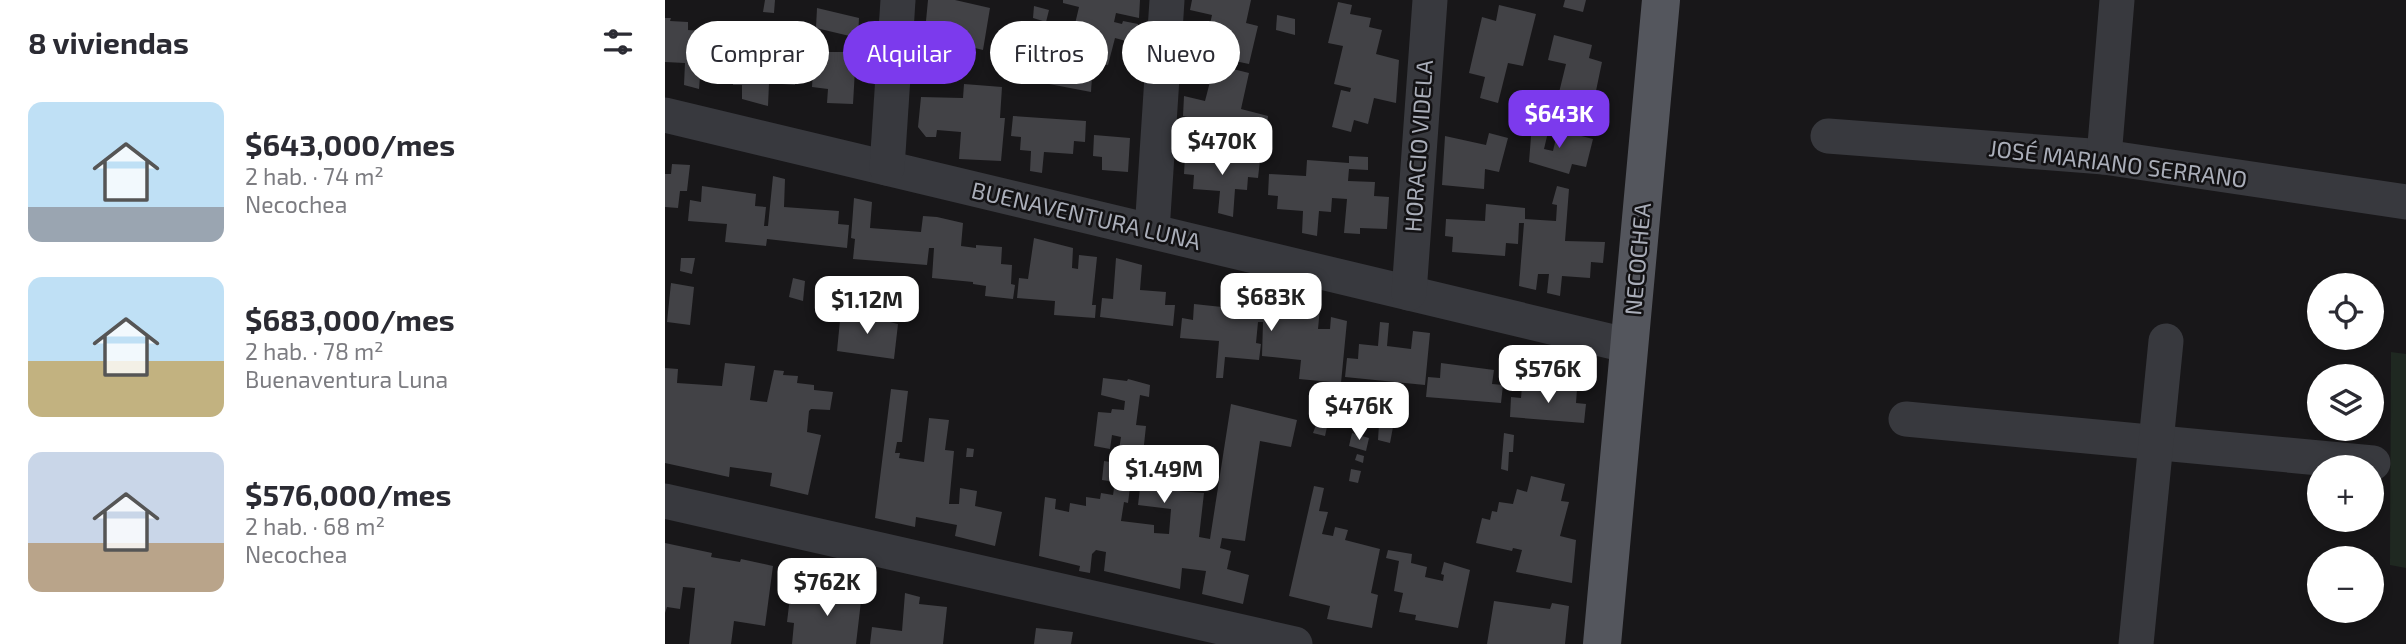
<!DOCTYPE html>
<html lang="es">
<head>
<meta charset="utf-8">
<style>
	body { margin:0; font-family:"Exo 2",sans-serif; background:#f2f2f3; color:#2b2b33; height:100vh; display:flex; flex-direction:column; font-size:26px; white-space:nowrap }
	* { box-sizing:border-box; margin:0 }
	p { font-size:23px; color:#7c7c81 }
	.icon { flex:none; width:38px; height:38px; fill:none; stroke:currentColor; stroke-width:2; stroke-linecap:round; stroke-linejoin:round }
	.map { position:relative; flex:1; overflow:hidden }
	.details { display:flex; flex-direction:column; background:#fff; width:665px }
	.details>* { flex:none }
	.guide { position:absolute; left:21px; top:21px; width:665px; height:63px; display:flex; gap:14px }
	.buttons { position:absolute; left:1642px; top:273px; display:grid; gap:14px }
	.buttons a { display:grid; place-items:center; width:77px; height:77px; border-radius:50%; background:#fff; box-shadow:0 4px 10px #0003; font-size:35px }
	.price { position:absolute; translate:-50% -60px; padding:0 16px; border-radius:14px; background:#fff; color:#222; font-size:23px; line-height:46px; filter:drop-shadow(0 2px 4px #0008) }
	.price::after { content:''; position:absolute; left:50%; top:42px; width:21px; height:16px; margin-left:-10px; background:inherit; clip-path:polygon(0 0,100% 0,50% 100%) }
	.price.selected { background:#7c3aed; color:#fff }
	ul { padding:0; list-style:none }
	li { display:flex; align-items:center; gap:21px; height:175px; padding:0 28px }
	li span { display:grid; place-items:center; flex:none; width:196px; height:140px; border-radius:14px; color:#555 }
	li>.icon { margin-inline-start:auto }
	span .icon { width:84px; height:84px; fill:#fffc; stroke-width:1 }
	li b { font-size:30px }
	h2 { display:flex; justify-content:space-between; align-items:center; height:84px; padding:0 28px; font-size:30px }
	.tag { padding:0 24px; border-radius:32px; background:#fff; box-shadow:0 4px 10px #0003; font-size:24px; line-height:63px }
	.tag.selected { background:#7c3aed; color:#fff }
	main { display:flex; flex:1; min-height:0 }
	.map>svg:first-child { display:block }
	.green { fill:#1f2821 }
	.building { fill:#424246 }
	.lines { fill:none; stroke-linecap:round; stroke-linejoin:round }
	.minor { stroke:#38393e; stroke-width:35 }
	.major { stroke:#54565d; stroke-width:38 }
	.labels { text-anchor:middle; stroke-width:5; stroke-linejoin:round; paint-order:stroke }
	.street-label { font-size:23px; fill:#aaaeb9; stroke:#131214 }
</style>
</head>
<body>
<main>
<section class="details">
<h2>8 viviendas<svg class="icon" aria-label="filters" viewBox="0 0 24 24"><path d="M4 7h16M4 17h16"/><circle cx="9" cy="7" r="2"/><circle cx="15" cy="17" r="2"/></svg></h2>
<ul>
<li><span style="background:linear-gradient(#bfe0f5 75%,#9aa5b1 0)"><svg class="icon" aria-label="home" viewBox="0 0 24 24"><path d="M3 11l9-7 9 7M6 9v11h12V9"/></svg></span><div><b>$643,000/mes</b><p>2 hab. · 74 m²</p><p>Necochea</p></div></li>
<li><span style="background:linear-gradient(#bfe0f5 60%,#c2b280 0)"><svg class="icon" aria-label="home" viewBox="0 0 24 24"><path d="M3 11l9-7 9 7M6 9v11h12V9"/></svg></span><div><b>$683,000/mes</b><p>2 hab. · 78 m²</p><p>Buenaventura Luna</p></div></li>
<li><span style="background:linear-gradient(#c9d6e8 65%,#b9a48a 0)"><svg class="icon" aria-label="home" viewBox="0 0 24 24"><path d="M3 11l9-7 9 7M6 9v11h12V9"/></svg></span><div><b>$576,000/mes</b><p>2 hab. · 68 m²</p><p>Necochea</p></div></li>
</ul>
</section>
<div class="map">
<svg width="1741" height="644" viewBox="0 0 1741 644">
	<rect width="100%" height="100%" fill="#181719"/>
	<path class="green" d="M1726 352 1741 354V568L1725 565Z"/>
	<g class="building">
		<path d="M100 0H110L109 13 98 12Z"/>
		<path d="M263 0H290L325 8 318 50 302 46 300 74H292L293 62 259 57 260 36 280 41 285 23 261 21Z"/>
		<path d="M398 0H475L474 18 451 13 449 22 457 24 458 21 473 24 472 44 450 38 443 65 430 62 428 73 408 69 417 30 430 33 431 29 410 24 414 7 398 3Z"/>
		<path d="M527 0H586L581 23 593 26 584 64 551 57 554 45 541 42 547 15 525 10Z"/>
		<path d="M900 0H921L918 12 898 7Z"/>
		<path d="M673 2 687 5 685 14 706 18 704 27 717 30 711 54 734 60 731 103 709 98 703 124 689 120 686 132 667 127 676 90 685 92 686 88 669 84 678 46 663 43Z"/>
		<path d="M834 5 871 14 858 66 843 63 833 103 815 98 820 77 804 73 817 17 831 21Z"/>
		<path d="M369 6 384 10 381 22 368 18Z"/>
		<path d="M152 8 194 18 193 38 151 28Z"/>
		<path d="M612 15 630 19V35L611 30Z"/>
		<path d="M0 18H6L5 21 23 22V30L62 33 61 51 49 50 48 65 36 64 34 89 19 85 20 63 0 62Z"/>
		<path d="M889 35 927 45 924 58 937 62 927 110 912 107 910 118 889 113 901 64 883 60Z"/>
		<path d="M70 48 143 53 141 72H131L130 85 104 83 103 106 77 99V85H68Z"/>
		<path d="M350 48 365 50V62L348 58Z"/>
		<path d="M149 52H191L188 104 162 103 163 89 147 87Z"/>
		<path d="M385 66 427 77 426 92 384 84Z"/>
		<path d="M564 68 584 73 576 109 603 116 601 134 559 126 558 139 549 140V123L518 116 519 96 540 101 547 74 562 78Z"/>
		<path d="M299 84 337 87 335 118H340L336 161 294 159 296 132 272 130 271 137H261L253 127 256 97 298 98Z"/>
		<path d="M348 116 421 121 420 142 409 141 408 154 379 152 377 173 365 171 366 151 355 150 356 137 346 136Z"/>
		<path d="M867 124 884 128 879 149 888 151 893 130 928 139 921 167 907 164 904 174 864 162Z"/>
		<path d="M824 133 843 138 834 172 820 169 819 189 777 185 780 136 821 145Z"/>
		<path d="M429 135 465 138 463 172 437 170V157L428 156Z"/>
		<path d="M520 155 595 160 593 178 583 177 582 190 570 189 568 217 553 213 555 191 528 189 529 175 519 174Z"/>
		<path d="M684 156 703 157V170L684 169 683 181 710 182 709 196 724 197 722 229 695 228V234L679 233 682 199 667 198 666 212 654 211 652 236 637 233 638 211 612 209 613 196 603 195 604 174 641 176 642 160 684 163Z"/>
		<path d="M7 164 25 165 22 191H15L13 208 0 207V174H6Z"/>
		<path d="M108 176 120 179 119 207 174 211 173 224 184 225 182 248 102 239 101 246 60 242 62 224 23 221 25 200 36 202 37 186 91 194 90 206 101 207 99 226H103Z"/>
		<path d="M892 186 904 189 900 241 940 242 938 263 926 262 925 278 897 276 895 296 882 293 884 274H873L871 290 854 286 859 223H854L853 244 841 243 840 256 787 252 788 237 780 236 781 219 820 221 821 204 860 208V219L891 221 892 205 887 204Z"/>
		<path d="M189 198 207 202 205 228 256 232 258 216 272 217 298 223 296 246 311 248V245L337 247 336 264 347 265 346 284 350 285 348 299 320 296 321 286 308 284V282L267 278 269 248H264L262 265 188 259 190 239 186 238Z"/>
		<path d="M369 238 408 248 407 268 413 269 414 255 432 257 427 305H431L430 318 389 315 390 301 352 298 354 278 363 279Z"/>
		<path d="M16 258H30L27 274 15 271Z"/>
		<path d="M451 258 477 265 475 290 501 292 500 305H510L508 326 435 317 437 298 448 299Z"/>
		<path d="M128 278 140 281 138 301 124 297Z"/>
		<path d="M6 283 29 287 25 325 2 322Z"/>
		<path d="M560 284 584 290 582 300 600 301V294L641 304V306L655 307 653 329H665L666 317 682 321 676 383 634 379 636 360 597 356 598 322H593L591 343 596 344 594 360 560 357 558 378H551L554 341 515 338 517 318 528 320 529 304 557 307Z"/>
		<path d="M176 310 233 324 229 359 172 351Z"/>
		<path d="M715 322 724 323 722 346 746 349 748 331 765 333 760 385 680 377 682 358 693 359 694 344 713 346Z"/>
		<path d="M60 363 90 366 85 400 102 402 109 370 119 371 118 375 133 376 132 383 149 385V390L168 392 165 410 146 409 144 411 142 432 156 435 143 495 105 486 107 473 65 467 64 477 0 463V368L13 369 12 383 57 386Z"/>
		<path d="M776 363 829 370 827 384 838 385 836 403 761 397 763 377 775 378Z"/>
		<path d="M438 378 462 381 463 379 485 385 484 397 475 395 471 425 481 426 478 454 466 452 462 479H466L463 503 459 502 456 521 489 525V533L504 534 506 509 473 505 475 488 539 493 534 537 545 539 566 404 632 420 626 447 595 441 580 541 557 538 555 548 566 551 562 569 584 575 578 604 537 594 541 571 517 568 515 589 439 571 441 552 431 550 427 554 425 573 414 571 415 566 374 556 380 497 391 499 390 509 404 512 405 503 421 506V497L435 499 436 493 448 495 450 482 437 480 439 461 452 463 456 437 447 435 445 449 429 446 433 412 446 413 447 409 459 410 460 401 436 395Z"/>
		<path d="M857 386 912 389 911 403 921 404 919 423 845 417 846 397 856 398Z"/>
		<path d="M226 389 243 391 237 442H232L230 453H235L234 458 259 462 264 418 284 420 280 450 289 451 284 504H294L295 488 312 491 310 506 337 512 330 546 290 536 292 525 251 517 250 527 210 518Z"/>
		<path d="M714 424 728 427 725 443 713 440Z"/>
		<path d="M651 425 662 427 660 436 648 433Z"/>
		<path d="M687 433 704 438 701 451 684 446Z"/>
		<path d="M839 433 849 435 848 452H844L843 471 836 469Z"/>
		<path d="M302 448 309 449 308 457H301Z"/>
		<path d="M692 454 699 456 698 463 690 460Z"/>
		<path d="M686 469 696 471 693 483 684 481Z"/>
		<path d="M866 476 900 484 896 501 904 502 895 536 911 540 907 583 851 572 857 550 848 548 847 551 811 543 817 518 825 520 827 511 832 512 834 502 848 504 852 489 862 492Z"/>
		<path d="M649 486 659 488 654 511 663 512 657 534 668 536 670 527 683 530 680 540 715 549 706 593 713 595 707 628 662 619 665 606 624 596Z"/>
		<path d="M0 543 47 553 46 557 75 562 76 559 108 566 100 626 69 621 66 644H24L30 588 18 587 15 609 2 607 0 613Z"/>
		<path d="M723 550 747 554 746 563 762 567 760 577 778 581 779 575 776 574 779 562 805 570 793 628 750 620 751 615 734 612 738 593 729 591 734 561 721 558Z"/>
		<path d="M181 581 198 584 191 644H127L129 623 122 622 125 597 142 599V595L180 599Z"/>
		<path d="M240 593 255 597 254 604 282 607 278 644H205L207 627 237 631Z"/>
		<path d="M829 601 885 609 887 603 904 606 900 644H822Z"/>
		<path d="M371 628 408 632 406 644H369Z"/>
	</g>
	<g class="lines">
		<g class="minor">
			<path d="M0 115 965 346"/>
			<path d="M1163 136 1439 157 1741 202"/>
			<path d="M1439 157 1452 0"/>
			<path d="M222 168 233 0"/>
			<path d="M487 231 502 0"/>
			<path d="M744 293 765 0"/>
			<path d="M1241 419 1708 463"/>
			<path d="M0 501 630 644"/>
			<path d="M1471 644 1501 341"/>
		</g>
		<path class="major" d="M937 644 996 0"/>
	</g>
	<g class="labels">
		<g class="street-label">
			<text transform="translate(754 146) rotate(-86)" y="8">HORACIO VIDELA</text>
			<text transform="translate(1453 164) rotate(7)" y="8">JOSÉ MARIANO SERRANO</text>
			<text transform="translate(421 216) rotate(13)" y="8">BUENAVENTURA LUNA</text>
			<text transform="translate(973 259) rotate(-85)" y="8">NECOCHEA</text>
		</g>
	</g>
</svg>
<div class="buttons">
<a><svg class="icon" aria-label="locate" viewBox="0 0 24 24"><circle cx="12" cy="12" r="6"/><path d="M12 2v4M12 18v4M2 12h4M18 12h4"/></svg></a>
<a><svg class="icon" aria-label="layers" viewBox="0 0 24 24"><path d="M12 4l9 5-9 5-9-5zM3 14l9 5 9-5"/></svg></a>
<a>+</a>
<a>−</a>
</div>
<b class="price selected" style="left:894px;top:150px">$643K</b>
<b class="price" style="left:557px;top:177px">$470K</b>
<b class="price" style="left:606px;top:333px">$683K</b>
<b class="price" style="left:202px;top:336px">$1.12M</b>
<b class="price" style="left:883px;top:405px">$576K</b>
<b class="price" style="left:694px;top:442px">$476K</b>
<b class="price" style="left:499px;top:505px">$1.49M</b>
<b class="price" style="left:162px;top:618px">$762K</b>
<div class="guide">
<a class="tag">Comprar</a>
<a class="tag selected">Alquilar</a>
<a class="tag">Filtros</a>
<a class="tag">Nuevo</a>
</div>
</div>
</main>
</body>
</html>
